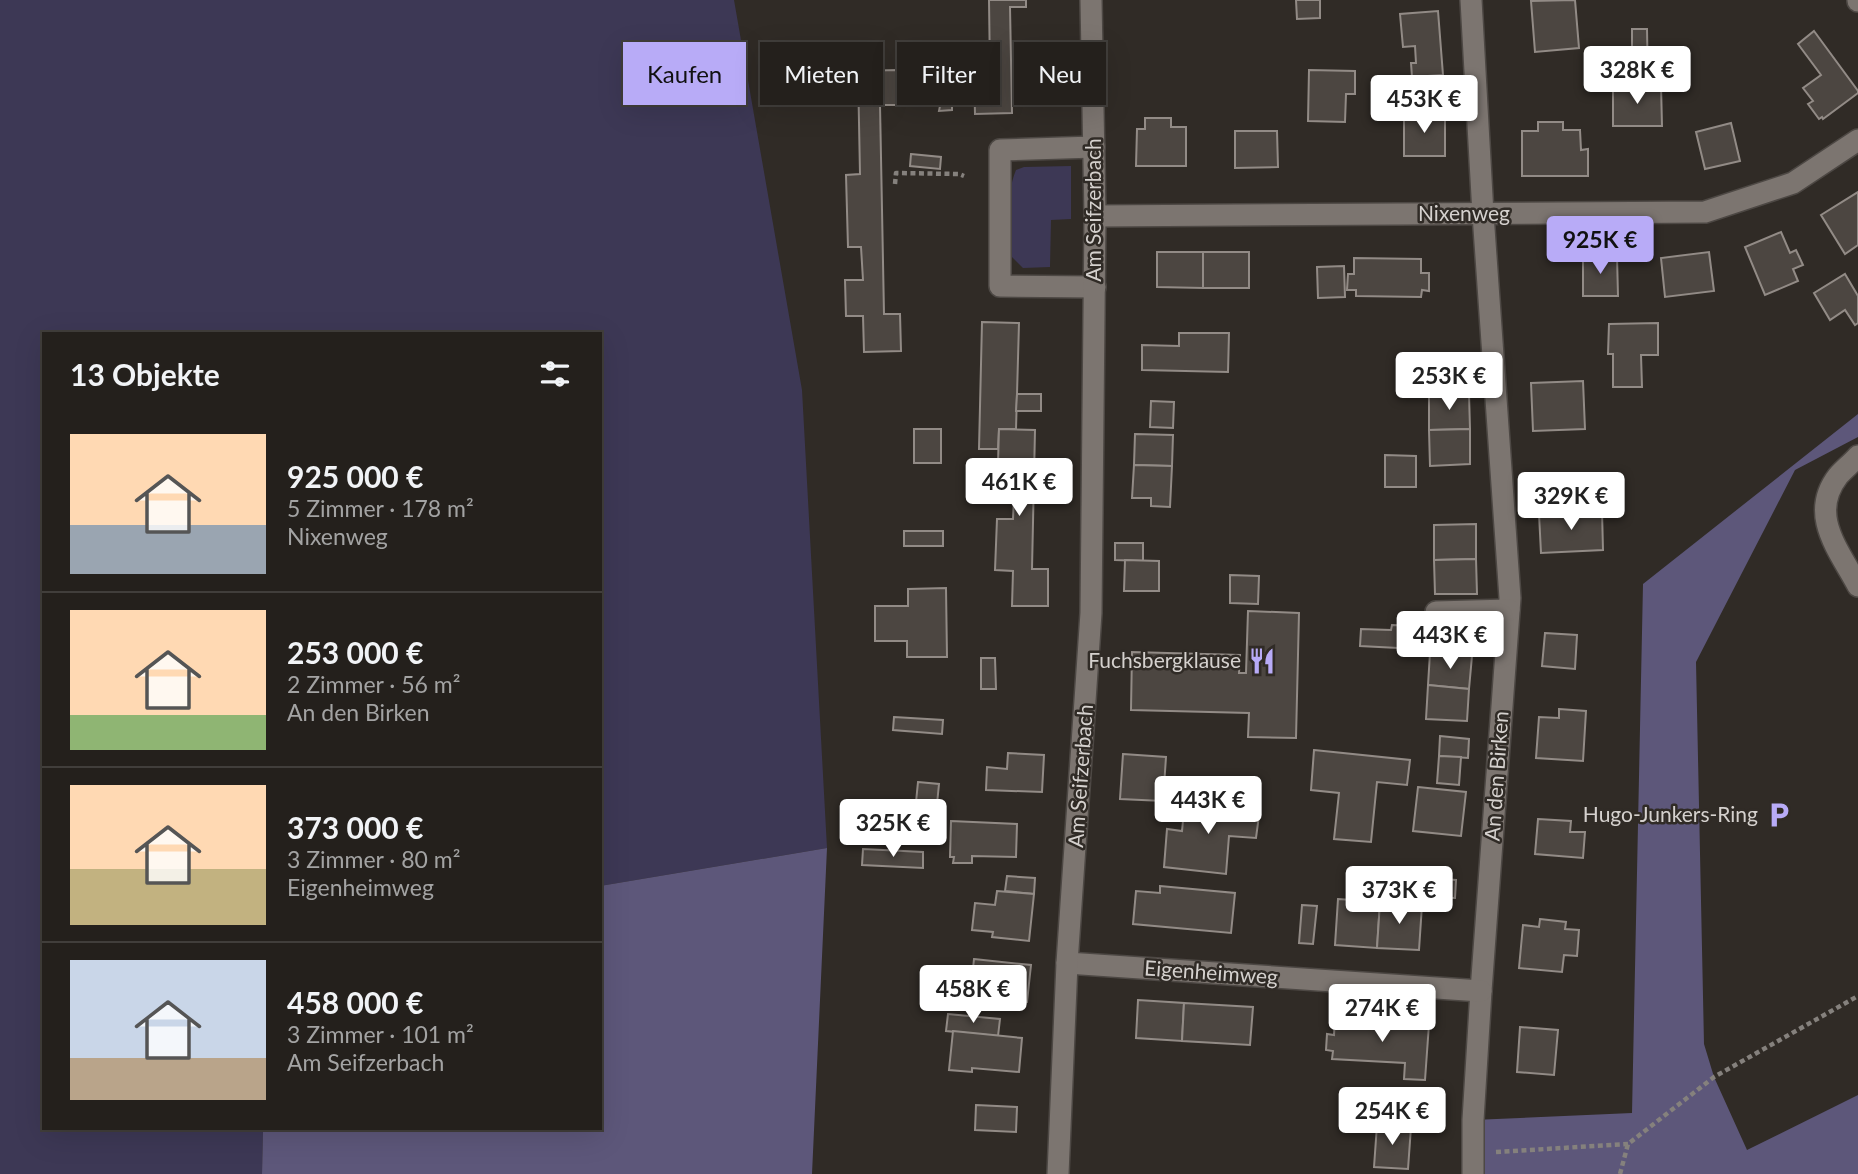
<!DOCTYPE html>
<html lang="de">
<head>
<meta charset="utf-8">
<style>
	body { margin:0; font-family:Lato,sans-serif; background:#302d29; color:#f1f3f6; height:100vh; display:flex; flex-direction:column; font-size:26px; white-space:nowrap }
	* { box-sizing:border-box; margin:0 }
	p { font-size:23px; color:#a3a3a3 }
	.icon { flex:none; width:38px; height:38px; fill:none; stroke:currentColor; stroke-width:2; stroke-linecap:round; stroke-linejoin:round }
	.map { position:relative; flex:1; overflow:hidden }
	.sheet { position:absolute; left:42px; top:332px; width:560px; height:798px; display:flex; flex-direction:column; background:#24201c; border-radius:0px; box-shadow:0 7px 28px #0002,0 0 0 2px #413e3b }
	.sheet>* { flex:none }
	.hud { position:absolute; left:623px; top:42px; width:665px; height:63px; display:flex; gap:14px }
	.price { position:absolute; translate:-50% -60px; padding:0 16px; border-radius:7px; background:#fff; color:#222; font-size:23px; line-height:46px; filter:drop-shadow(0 2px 4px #0008) }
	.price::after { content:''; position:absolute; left:50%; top:42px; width:21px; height:16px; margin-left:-10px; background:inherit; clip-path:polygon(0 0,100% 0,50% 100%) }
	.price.current { background:#b8abf7; color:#111 }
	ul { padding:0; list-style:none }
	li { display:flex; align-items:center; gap:21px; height:175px; padding:0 28px }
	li+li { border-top:2px solid #413e3b }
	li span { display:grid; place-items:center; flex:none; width:196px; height:140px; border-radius:0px; color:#555 }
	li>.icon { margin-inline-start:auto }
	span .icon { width:84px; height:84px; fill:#fffc; stroke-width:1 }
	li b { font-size:30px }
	h2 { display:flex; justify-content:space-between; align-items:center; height:84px; padding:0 28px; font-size:30px }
	.chip { padding:0 24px; border-radius:0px; background:#24201c; box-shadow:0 7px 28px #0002,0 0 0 2px #413e3b; font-size:24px; line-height:63px }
	.chip.current { background:#b8abf7; color:#111 }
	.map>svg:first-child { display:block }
	.green { fill:#3d3855 }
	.forest { fill:#5d577a }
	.building { fill:#4c4641; stroke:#928b86; stroke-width:2 }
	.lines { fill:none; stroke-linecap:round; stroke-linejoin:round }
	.minor-casing { stroke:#4d4844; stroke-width:24 }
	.path { stroke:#85817d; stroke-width:4.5; stroke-dasharray:5 3.5; stroke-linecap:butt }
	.minor { stroke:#7c7570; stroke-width:21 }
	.labels { text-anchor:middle; stroke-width:5; stroke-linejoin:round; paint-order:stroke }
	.street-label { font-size:21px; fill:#d5d1ce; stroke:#302b26 }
	.poi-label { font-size:21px; fill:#d5d1ce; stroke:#302b26; text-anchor:end }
</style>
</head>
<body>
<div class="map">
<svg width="1858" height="1174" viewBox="0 0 1858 1174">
	<rect width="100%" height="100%" fill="#302b26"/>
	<g class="green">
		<path d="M0 0H734L802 390 827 848 600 886V334H44V1129H263L262 1174H0Z"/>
		<path d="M1071 166V219L1051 220 1050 267 1023 268 1011 256C1009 227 1005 197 1016 170L1024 167Z"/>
	</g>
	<g class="forest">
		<path d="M1858 414V437L1795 470 1696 662 1704 1044 1714 1077 1747 1150 1858 1095V1174H1473V1120L1632 1113 1643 584Z"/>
		<path d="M827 848 812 1174H262L263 1129H600V886Z"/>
	</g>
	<g class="building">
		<path d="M989 0H1026V7H1010L1012 113 975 114 974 73H990Z"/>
		<path d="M1296 0H1320V18L1297 19Z"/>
		<path d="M1575 0 1579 48 1535 52 1531 1Z"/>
		<path d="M1438 11 1443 75 1412 77 1411 63H1416L1415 46 1403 47 1400 14Z"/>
		<path d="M1632 29H1647L1648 85H1604V53L1632 52Z"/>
		<path d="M1814 31 1858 91V93L1823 119 1822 117 1819 119 1808 104 1813 101 1803 88 1821 75 1798 44Z"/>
		<path d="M922 62H936V77H952V110L939 111 940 106H922Z"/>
		<path d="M897 70 898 105H880L884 314H900L901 351 864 352 863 316H846L845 280H863L861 247H848L846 175 860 174 858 71Z"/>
		<path d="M1309 70 1355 71V94H1346L1345 122 1308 121Z"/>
		<path d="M1613 85H1661L1662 126H1613Z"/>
		<path d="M1408 112H1433V120H1445V156H1404V120L1408 119Z"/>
		<path d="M1145 118H1171V127H1186V166H1136L1137 129H1145Z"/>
		<path d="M1538 122H1563V130H1580L1581 150 1588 149V176H1522V131H1538Z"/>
		<path d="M1731 123 1740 161 1705 169 1696 132Z"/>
		<path d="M1235 131H1277L1278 167 1235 168Z"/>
		<path d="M911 154 941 157 940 169 910 166Z"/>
		<path d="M1858 192V245L1845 254 1821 215Z"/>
		<path d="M1781 232 1790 253 1796 250 1803 265 1793 269 1798 281 1765 295 1745 247Z"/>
		<path d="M1157 252H1203V288L1157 287Z"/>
		<rect x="1203" y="252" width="46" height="36"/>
		<path d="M1709 252 1714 291 1665 297 1661 258Z"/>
		<path d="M1617 256 1618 296H1583V257Z"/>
		<path d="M1354 258 1421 259V273H1429V291L1422 290 1421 297 1356 296V290H1347L1348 274H1354Z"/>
		<path d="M1344 266 1345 297 1318 298 1317 267Z"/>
		<path d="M1845 274 1858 296V323L1855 325 1845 310 1830 320 1814 293Z"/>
		<path d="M982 322 1019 323 1016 429H999L998 449H979Z"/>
		<path d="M1658 323V355H1641L1642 387H1613V354H1608L1609 324Z"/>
		<path d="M1179 333H1229L1228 372 1142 370V345L1179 346Z"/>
		<path d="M1462 353H1481V370L1462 371Z"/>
		<path d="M1583 381 1585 429 1533 431 1531 383Z"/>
		<path d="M1017 394H1041V411H1016Z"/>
		<path d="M1469 394 1470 429 1429 430V395Z"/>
		<path d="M1151 401 1174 402 1173 428 1150 427Z"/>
		<rect x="914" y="429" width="27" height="34"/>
		<path d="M999 429 1035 430 1032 569H1048V606H1012L1013 571 995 570 997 519H1013L1014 497 997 496Z"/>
		<path d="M1470 429V464L1430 466 1429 430Z"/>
		<path d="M1135 434 1173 435 1172 466 1134 465Z"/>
		<path d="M1385 455 1416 456V487H1385Z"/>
		<path d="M1134 465 1172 466 1170 507 1151 506V498H1132Z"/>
		<path d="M1602 511 1603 550 1541 553 1539 514Z"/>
		<path d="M1476 524V559L1434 560V525Z"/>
		<rect x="904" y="531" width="39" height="15"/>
		<path d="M1115 543H1143V561L1115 560Z"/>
		<path d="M1476 559 1477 594H1435L1434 560Z"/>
		<path d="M1125 560 1159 561V591H1124Z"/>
		<path d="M1230 575 1259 576 1258 604 1230 603Z"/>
		<path d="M946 588 947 657H907V641H875V606H908V589Z"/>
		<path d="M1248 611 1299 613 1296 738 1248 737 1249 713 1131 710 1132 652 1240 655 1239 673H1246Z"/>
		<path d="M1392 625 1438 627 1437 650 1360 646 1361 629 1391 630Z"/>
		<path d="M1545 633 1577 635 1575 669 1542 666Z"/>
		<path d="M1430 653 1472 656 1469 689 1428 685Z"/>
		<path d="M981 658H995L996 689H981Z"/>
		<path d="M1428 685 1469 689 1467 721 1426 719Z"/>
		<path d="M1559 709 1586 711 1583 761 1536 758 1539 717 1559 718Z"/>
		<path d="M894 717 943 720 942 734 893 730Z"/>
		<path d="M1440 736 1469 739 1468 758 1439 756Z"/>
		<path d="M1314 750 1410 760 1407 785 1377 782 1371 842 1334 839 1339 793 1311 790Z"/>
		<path d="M1008 753 1044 755 1042 792 986 790 987 767 1007 769Z"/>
		<path d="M1123 754 1166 757 1163 801 1120 799Z"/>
		<path d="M1439 756 1461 757 1459 785 1437 783Z"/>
		<path d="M918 782 939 784 937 804 916 802Z"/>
		<path d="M1418 787 1466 792 1461 836 1413 831Z"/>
		<path d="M1185 801 1260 808 1256 838 1229 836 1226 874 1164 867 1167 829 1182 831Z"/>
		<path d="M916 802 937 804 935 827 913 825Z"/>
		<path d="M1538 819 1571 821 1570 832H1585L1583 858 1535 854Z"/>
		<path d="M951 821 1017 824 1016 857 972 856V863H953L954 857H950Z"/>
		<path d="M863 849 923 852V868L862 865Z"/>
		<path d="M1007 876 1035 878 1034 894 1005 891Z"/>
		<path d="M1425 878 1456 880 1455 898 1424 897Z"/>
		<path d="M1160 886 1235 893 1231 933 1133 924 1136 891 1160 893Z"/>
		<path d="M997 891 1034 894 1029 941 992 937 993 932 972 930 975 903 995 905Z"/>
		<path d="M1338 899 1380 902 1377 948 1335 945Z"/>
		<path d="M1380 902 1422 905 1419 950 1377 948Z"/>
		<path d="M1302 905 1317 906 1313 944 1299 943Z"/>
		<path d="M1540 919 1566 922 1565 929 1579 930 1577 956 1564 955 1562 972 1519 968 1523 925 1539 927Z"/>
		<path d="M974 959 1031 965 1027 1002 970 997Z"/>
		<path d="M1138 1000 1184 1003 1182 1041 1136 1038Z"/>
		<path d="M1184 1003 1253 1007 1250 1045 1182 1041Z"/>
		<path d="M948 1014 1000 1019 998 1036 946 1031Z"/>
		<path d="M1335 1018 1429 1024 1425 1080 1404 1079 1405 1063 1332 1059 1333 1051 1326 1050 1327 1034 1334 1035Z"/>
		<path d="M1520 1027 1558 1030 1554 1075 1517 1072Z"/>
		<path d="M953 1031 1022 1038 1019 1072 972 1068V1072L949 1070Z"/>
		<path d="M976 1105 1017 1107 1016 1132 975 1130Z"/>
		<path d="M1377 1125 1411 1127 1408 1169 1374 1167Z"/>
	</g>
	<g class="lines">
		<g class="minor-casing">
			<g id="minor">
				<path d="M1471 0 1483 214 1510 598 1481 991 1473 1120V1174"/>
				<path d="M1858 0V1"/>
				<path d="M1094 147 1000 150V286L1095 287"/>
				<path d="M1095 216 1705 212 1793 183 1858 140"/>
				<path d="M1858 456C1852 463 1844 469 1838 476 1808 515 1839 550 1858 586"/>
				<path d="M1436 612 1509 610"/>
				<path d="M1067 963 1481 991"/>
				<path d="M1058 1174 1067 963 1091 613 1095 216 1091 0"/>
			</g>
		</g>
		<g class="path">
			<path d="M895 184 896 173 959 174 964 176"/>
			<path d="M1496 1152 1628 1144"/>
			<path d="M1620 1174 1628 1144 1714 1077 1858 996"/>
		</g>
		<use href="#minor" class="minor"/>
	</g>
	<defs>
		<g id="restaurant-bare" transform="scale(2.1)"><path d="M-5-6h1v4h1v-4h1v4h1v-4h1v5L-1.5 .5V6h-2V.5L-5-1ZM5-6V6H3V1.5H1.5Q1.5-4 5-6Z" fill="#b8abf7" stroke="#302b26" stroke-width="2.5" paint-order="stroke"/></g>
		<g id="parking-bare" transform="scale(2.1)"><path d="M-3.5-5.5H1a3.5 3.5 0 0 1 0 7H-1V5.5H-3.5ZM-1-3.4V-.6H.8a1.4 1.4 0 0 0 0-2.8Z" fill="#b8abf7" stroke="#302b26" stroke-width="2.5" paint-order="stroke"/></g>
	</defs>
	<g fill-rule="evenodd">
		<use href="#restaurant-bare" x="1262" y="661"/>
		<use href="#parking-bare" x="1779" y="815"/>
	</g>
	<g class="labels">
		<g class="street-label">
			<text transform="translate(1094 210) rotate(-90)" y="7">Am Seifzerbach</text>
			<text x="1464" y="221">Nixenweg</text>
			<text transform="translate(1081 776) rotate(-86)" y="7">Am Seifzerbach</text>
			<text transform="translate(1497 776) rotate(-86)" y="7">An den Birken</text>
			<text transform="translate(1211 973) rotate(4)" y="7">Eigenheimweg</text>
		</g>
		<g class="poi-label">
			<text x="1241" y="668">Fuchsbergklause</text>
			<text x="1758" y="822">Hugo-Junkers-Ring</text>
		</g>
	</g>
</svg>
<b class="price" style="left:1637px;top:106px">328K €</b>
<b class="price" style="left:1424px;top:135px">453K €</b>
<b class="price current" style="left:1600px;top:276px">925K €</b>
<b class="price" style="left:1449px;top:412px">253K €</b>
<b class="price" style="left:1019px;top:518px">461K €</b>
<b class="price" style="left:1571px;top:532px">329K €</b>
<b class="price" style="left:1450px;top:671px">443K €</b>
<b class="price" style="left:1208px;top:836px">443K €</b>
<b class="price" style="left:893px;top:859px">325K €</b>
<b class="price" style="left:1399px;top:926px">373K €</b>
<b class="price" style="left:973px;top:1025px">458K €</b>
<b class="price" style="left:1382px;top:1044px">274K €</b>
<b class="price" style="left:1392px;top:1147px">254K €</b>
<div class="hud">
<a class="chip current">Kaufen</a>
<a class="chip">Mieten</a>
<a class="chip">Filter</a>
<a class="chip">Neu</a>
</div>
<section class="sheet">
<h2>13 Objekte<svg class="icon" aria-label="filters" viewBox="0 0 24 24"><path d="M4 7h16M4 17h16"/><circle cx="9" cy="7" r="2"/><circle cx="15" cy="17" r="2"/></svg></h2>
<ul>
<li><span style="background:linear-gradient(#ffd9b3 65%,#9aa5b1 0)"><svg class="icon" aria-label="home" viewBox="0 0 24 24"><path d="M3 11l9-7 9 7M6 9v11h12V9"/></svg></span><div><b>925 000 €</b><p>5 Zimmer · 178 m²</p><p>Nixenweg</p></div></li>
<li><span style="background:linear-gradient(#ffd9b3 75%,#8fb573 0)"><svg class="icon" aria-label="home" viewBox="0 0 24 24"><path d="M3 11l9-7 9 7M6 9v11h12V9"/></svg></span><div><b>253 000 €</b><p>2 Zimmer · 56 m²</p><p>An den Birken</p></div></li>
<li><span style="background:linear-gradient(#ffd9b3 60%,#c2b280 0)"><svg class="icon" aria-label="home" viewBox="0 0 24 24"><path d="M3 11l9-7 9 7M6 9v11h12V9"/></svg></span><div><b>373 000 €</b><p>3 Zimmer · 80 m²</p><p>Eigenheimweg</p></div></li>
<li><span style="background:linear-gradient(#c9d6e8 70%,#b9a48a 0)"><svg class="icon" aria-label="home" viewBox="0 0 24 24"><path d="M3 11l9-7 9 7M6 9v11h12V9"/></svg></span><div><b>458 000 €</b><p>3 Zimmer · 101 m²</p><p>Am Seifzerbach</p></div></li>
</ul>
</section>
</div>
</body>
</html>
